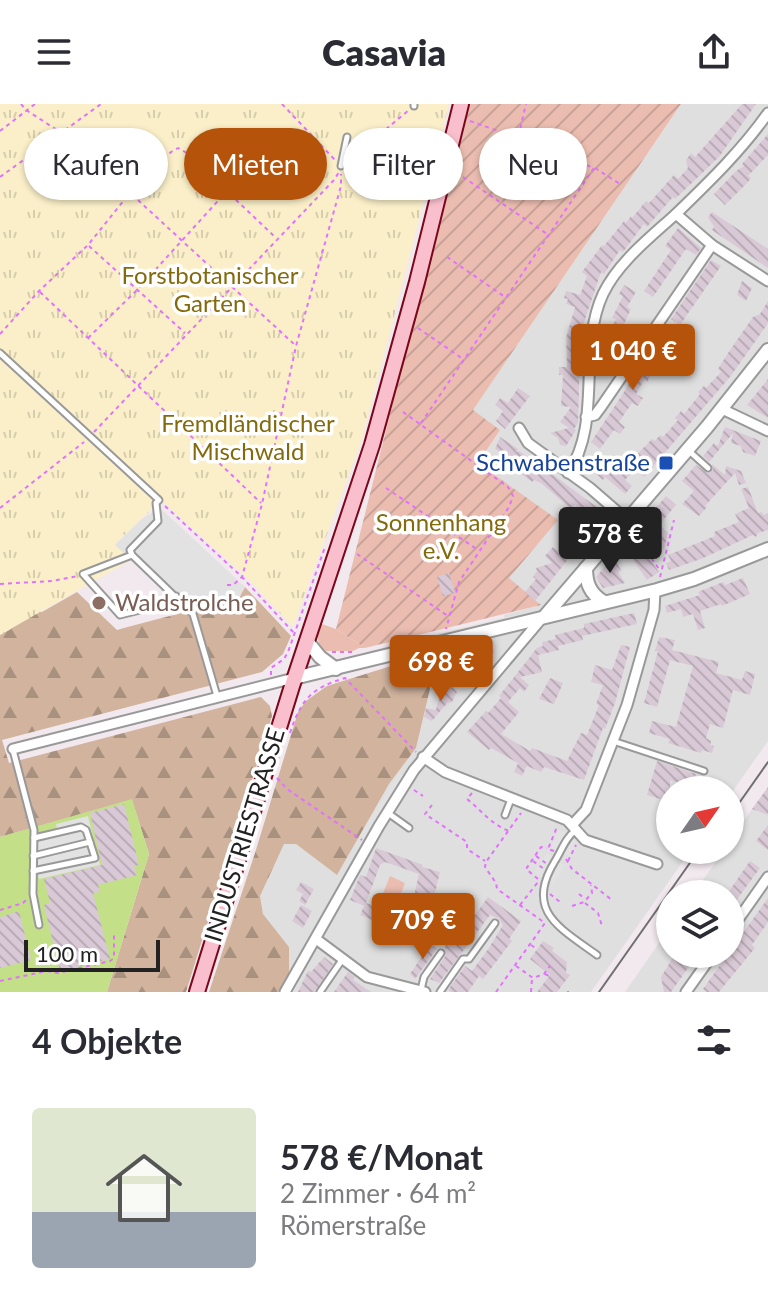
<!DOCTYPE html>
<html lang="de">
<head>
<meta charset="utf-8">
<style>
	body { margin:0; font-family:Lato,sans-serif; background:#f7f7f7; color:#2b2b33; height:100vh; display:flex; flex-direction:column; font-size:30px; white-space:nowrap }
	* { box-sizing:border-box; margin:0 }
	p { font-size:26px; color:#7c7c81 }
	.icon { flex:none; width:44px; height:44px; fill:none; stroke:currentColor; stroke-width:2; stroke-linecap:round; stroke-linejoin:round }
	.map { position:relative; height:888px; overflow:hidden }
	.details { display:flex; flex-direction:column; background:#fff; flex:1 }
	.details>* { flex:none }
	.banner { position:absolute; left:24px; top:24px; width:720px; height:72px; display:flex; gap:16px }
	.needle { width:52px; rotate:56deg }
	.fabs { position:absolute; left:656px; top:672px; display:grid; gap:16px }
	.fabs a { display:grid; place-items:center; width:88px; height:88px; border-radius:50%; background:#fff; box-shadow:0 2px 6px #0004; font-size:40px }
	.scale { position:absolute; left:24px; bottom:20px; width:136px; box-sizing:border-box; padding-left:8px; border:4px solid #222; border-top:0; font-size:22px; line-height:28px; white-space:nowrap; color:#222; -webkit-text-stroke:6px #fff; paint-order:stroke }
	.price { position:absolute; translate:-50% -68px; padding:0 18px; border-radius:8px; background:#b45309; color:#fff; font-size:26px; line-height:52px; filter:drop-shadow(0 2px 4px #0008) }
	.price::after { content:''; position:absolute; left:50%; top:48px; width:24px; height:18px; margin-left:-12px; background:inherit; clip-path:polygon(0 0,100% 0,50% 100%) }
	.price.selected { background:#222; color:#fff }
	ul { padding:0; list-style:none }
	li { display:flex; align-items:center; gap:24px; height:200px; padding:0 32px }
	li span { display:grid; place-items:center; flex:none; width:224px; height:160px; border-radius:8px; color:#555 }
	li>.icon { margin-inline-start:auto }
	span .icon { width:96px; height:96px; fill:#fffc; stroke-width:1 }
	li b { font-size:34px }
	h2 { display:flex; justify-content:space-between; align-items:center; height:96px; padding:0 32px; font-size:34px }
	.pill { padding:0 28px; border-radius:36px; background:#fff; box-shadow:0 2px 6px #0004; font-size:28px; line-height:72px }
	.pill.selected { background:#b45309; color:#fff }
	header { display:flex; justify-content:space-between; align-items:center; height:104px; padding:0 32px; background:#fff; font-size:36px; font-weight:800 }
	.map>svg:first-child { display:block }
	.residential { fill:#e0dfe0 }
	.grass { fill:#ebbdb0 }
	.forest { fill:url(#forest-firs) }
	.park { fill:url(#park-tufts) }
	.garden { fill:url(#garden-furrows) }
	.pitch { fill:#c3df88 }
	.parking { fill:#e2e2e2 }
	.building { fill:url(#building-back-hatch); fill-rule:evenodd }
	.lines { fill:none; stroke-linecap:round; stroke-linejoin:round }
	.service-casing { stroke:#999; stroke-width:9 }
	.minor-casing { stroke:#999; stroke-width:13 }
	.tertiary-casing { stroke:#999; stroke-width:16 }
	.secondary-casing { stroke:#7c061b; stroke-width:18 }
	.path { stroke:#e073f9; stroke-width:2; stroke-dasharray:4 4; stroke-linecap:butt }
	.service { stroke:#fff; stroke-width:5 }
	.minor { stroke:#fff; stroke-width:9 }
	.tertiary { stroke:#fff; stroke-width:12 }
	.secondary { stroke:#fabfcd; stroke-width:14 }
	.tram { stroke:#707070; stroke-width:2 }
	.transit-dot { fill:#1a4fb4; stroke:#fff; stroke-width:3 }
	.education-dot { fill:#8d6e63; stroke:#fff; stroke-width:3 }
	.labels { text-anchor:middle; stroke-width:7; stroke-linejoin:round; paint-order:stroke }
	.park-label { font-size:24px; fill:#836a0d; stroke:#fff }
	.transit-label { font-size:24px; fill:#164399; stroke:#fff; text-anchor:end }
	.education-label { font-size:24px; fill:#785e54; stroke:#fff; text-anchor:start }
	.street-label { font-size:24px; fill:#222; stroke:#fff }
</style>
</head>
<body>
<header><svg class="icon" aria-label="menu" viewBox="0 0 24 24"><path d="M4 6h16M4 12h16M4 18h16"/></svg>Casavia<svg class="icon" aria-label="share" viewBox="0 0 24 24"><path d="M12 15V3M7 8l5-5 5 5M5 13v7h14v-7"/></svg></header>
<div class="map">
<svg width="768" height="888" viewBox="0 0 768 888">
	<defs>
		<pattern id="forest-firs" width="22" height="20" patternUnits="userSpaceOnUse" patternTransform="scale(2)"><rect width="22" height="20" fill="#d1b39e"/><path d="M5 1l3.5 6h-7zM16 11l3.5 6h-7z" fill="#a99180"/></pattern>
		<pattern id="park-tufts" width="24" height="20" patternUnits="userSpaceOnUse" patternTransform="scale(2)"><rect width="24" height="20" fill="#faefc8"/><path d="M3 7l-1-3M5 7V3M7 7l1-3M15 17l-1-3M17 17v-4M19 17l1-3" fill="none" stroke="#d6cdac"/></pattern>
		<pattern id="garden-furrows" width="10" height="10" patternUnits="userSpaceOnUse" patternTransform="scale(2)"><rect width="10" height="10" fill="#ebbdb0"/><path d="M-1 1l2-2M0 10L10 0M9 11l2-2" fill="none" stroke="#c9a297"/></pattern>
		<pattern id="building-back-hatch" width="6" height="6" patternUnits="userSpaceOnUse" patternTransform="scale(2)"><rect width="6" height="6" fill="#d9c9d6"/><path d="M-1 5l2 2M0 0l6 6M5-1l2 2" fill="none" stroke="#baacb7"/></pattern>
	</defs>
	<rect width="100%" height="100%" fill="#f2e9ef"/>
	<g class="residential">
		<path d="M681 0H768V637L730 691V686H670V746H691L591 888H293L299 877 289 871V843L263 810 260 792 284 739 296 740 337 770 389 680 416 644 439 547 507 529 504 511 540 501 508 474 478 359 500 326 472 306Z"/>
		<path d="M752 705 768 711V888H625L670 823V850H730V790H693L724 746H730V737Z"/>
	</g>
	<g class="grass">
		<path d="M319 519 336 525 365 544H359L353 547H321L317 532Z"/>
		<path d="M390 772 405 779 398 797 382 792Z"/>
	</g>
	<g class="forest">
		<path d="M245 483 291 532 283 550 262 568 2 636 9 659 261 593 270 602 272 612 186 888H107L149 750 132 696 0 733V531L11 525 0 500 42 508 77 488 117 526C158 514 198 506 239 494Z"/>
		<path d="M439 547 416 644 389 680 337 771 296 740H284L260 792 263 810 289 843V871L278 888H209L255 749 298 608 306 597 327 582Z"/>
	</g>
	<path class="park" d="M0 0H449L362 335 293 523 247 474 161 396 115 440 131 456 0 531Z"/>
	<path class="garden" d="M468 0H681L473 306 500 326 478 359 558 416 509 474 541 501 365 544 336 525Z"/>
	<path class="pitch" d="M132 695 149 750 107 888H0V733Z"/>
	<g class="parking">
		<path d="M160 404 245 483 239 494 198 506H185L115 441 143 414Z"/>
		<path d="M514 511 517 513 369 549V547Z"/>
		<path d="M399 669 405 673 364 736 359 733Z"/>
		<path d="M88 712 100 761 39 775 36 758 39 730 57 725 56 720Z"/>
		<path d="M559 725 576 736 570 752 551 744Z"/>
		<path d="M547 749 565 762 553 780 534 768Z"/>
	</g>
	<g class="building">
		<path d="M742 0H756L719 53 675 95 673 93 647 123 644 120 623 148 620 146 604 170 601 168 577 239H580V251L578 319 574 325 576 326 566 342 560 341 558 334 550 329 569 324 560 318 571 303 561 302 563 271H559V263H567L566 234 575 203 566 200 568 195 564 194 566 187 580 191 587 172 582 168 602 141 604 142 624 117 626 119 631 112 632 114 646 97 649 99 674 71 678 75 688 64 686 56 691 49 695 53Z"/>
		<path d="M768 30V51L748 72 751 74 748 78 725 101 714 90 736 67 744 62 742 60Z"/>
		<path d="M712 108 768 145V164L712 126 714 123 708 113Z"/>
		<path d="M678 124 701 144 696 151 686 145 653 193 644 187 671 146 665 142Z"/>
		<path d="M711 156 721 162 680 221 671 215Z"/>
		<path d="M742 177 752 184 746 197 737 191Z"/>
		<path d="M624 181 636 188 627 203 631 205 622 224 631 229 622 248 628 250 623 258 621 257 617 265 603 259 612 240 605 237 616 215 612 214 623 192 619 190Z"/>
		<path d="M768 197V219L750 245 730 273 644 373 635 365 625 376 632 382 625 390 605 373 603 376 590 365 593 361 589 358 595 351 618 370 652 335 655 337 660 331 663 333 678 316 675 314 681 307 684 310 700 290 698 288 704 282 706 284 721 268 718 265 728 249 753 213 760 210Z"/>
		<path d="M666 231 676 238 659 268 654 265 647 278 644 276 636 290 643 294 638 302 632 299 619 318 625 323 620 330 614 326 600 345 591 338 626 285 637 264 643 267 647 260 642 257 645 252 651 255Z"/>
		<path d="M768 275V314L747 301Z"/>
		<path d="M518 284 530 292 505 325 496 317 503 307 495 301 500 294 508 299Z"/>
		<path d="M725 323 761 337 755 352 743 348 741 342 731 339 733 329 709 358 703 352 714 339 718 342Z"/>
		<path d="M500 333 518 345 516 348 519 347 540 361 610 413 574 450 573 449 535 497 525 488 536 475 533 473 537 467 536 464 552 459 545 452 553 443 559 448 567 438 569 440 589 413 575 401 571 405 541 379 534 376 532 378 513 364 518 358 495 345Z"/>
		<path d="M712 360 725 371 726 362 741 367 746 379 739 381 735 369 705 402 707 403 699 412 682 400 694 387 682 377 696 361 708 369 713 366Z"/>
		<path d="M748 383 758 409 762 408 763 411 768 409V426L758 429 756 433 753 431 701 455 669 466 666 459 671 457 668 451 715 432 714 428 739 418 735 410 749 404 741 385Z"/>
		<path d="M666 392 676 401 659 421 668 429 664 446 645 416Z"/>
		<path d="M634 432 659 468 647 476 622 440Z"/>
		<path d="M613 453 621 466 618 468 625 479 603 484 596 473Z"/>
		<path d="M449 469 455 489 443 492 437 473Z"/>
		<path d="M743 474 750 490 722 502 721 500 700 507 705 524 698 526 693 510 683 513 681 505 667 509 665 502 700 491 698 488 723 478 725 481Z"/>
		<path d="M634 509 637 520 582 532 583 536 558 542 559 546 538 551 542 568 520 573 529 581 524 588 520 584 508 598 519 608 501 630 530 647 532 644 567 657 581 629 587 631 599 601 596 600 603 581 591 578 595 561 612 566 621 541 630 543 615 599 605 625 603 624 584 676 544 663 541 668 527 662 522 672 514 668 518 659 491 644 489 646 467 628 486 607 488 609 501 594 499 592 537 544 543 542 542 538 556 535 555 531 584 524V520Z"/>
		<path d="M659 533 675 536 672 546 719 558 716 569 742 576 745 567 755 570 750 591 733 586 723 624 710 620 706 634 711 637 710 641 714 642 712 649 702 646 701 649 668 639 670 635 649 629 652 617 676 623 693 562 670 556 657 603 644 599 658 547H655Z"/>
		<path d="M492 540 494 549 484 551V555L463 559 464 563 435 567 438 556 461 552 460 549Z"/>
		<path d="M550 574 563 579 554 600 539 595Z"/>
		<path d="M452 583 457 588 452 598 447 599 432 617 424 613 426 604 436 606 441 586Z"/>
		<path d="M657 657 696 670 691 683 670 676V698L647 691Z"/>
		<path d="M768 683V711L752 705Z"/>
		<path d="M124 700 139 761 134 762 137 771 98 781 100 788 93 789 110 855 60 867 44 801 50 799 44 775 102 761 90 709Z"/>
		<path d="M768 721V746L756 737Z"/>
		<path d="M376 744 423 761 422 763 440 768 429 814 422 812 417 832 386 825 387 822 360 811 364 802 350 796 360 771 366 773ZM385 758 419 770 409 814 366 799 380 761Z"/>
		<path d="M750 757 760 764 730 805V790H727Z"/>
		<path d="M301 778 314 785 305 801 299 797 303 790 296 786Z"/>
		<path d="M488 793 521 817 509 835 512 837 483 875 479 872 468 888H451L448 886 465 862 472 867 489 844 503 821 498 814 490 811 439 879 430 875 446 851 444 844 448 838 450 840 472 809 475 811Z"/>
		<path d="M768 794V818L752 841 755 844 719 888H707L703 885Z"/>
		<path d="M301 801 312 807 303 824 292 817Z"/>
		<path d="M19 807 31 856 0 864V813Z"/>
		<path d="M543 837 554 844 552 847 567 858 566 869 570 871 557 888H537L550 871 530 855Z"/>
		<path d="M430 840 437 845 415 875 410 870Z"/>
		<path d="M675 850H698L671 888H664L661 873Z"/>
		<path d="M324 853 333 860 315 888H298L308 867 311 868Z"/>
		<path d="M348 868 355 873 353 876 371 888H334Z"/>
	</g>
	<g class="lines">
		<g class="service-casing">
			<g id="service">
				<path d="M414 0V2"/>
				<path d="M341 62 347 33"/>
				<path d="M0 249 159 396 156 399 158 417 130 446 132 451 193 510 217 592"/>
				<path d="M689 347 708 364"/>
				<path d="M132 451 83 470 120 511 156 502 176 492"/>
				<path d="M613 637 704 667"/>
				<path d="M13 646 34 726 33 790 39 821"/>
				<path d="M388 709 409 724"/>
				<path d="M505 711 511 695"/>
				<path d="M576 726C565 734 562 746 555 757 524 807 560 824 597 851"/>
				<path d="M33 752 90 738"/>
				<path d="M33 767 95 754 86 726 81 723 34 734"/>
				<path d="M421 886 424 873 441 849"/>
				<path d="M320 888 342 856"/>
				<path d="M440 888 463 855H469L495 819"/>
			</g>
		</g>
		<g class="minor-casing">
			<g id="minor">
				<path d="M676 110 712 141 768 177"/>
				<path d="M722 305 768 327"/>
				<path d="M586 313 595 311 601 303 712 141"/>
				<path d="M519 324 528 339 590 384 627 416"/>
				<path d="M568 369C603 319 577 246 603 190 619 157 651 133 677 109 710 77 742 46 768 9"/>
				<path d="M13 645 294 574"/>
				<path d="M423 653 445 668 567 716 585 736 657 760"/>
				<path d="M573 720 586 706 627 601 654 506 655 486"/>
				<path d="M730 827 768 773"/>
				<path d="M316 835 367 873 425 888"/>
				<path d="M285 888 379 722 414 666 542 514"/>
				<path d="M686 888 713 850"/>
			</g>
		</g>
		<g class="tertiary-casing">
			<g id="tertiary">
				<path d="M586 464C586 479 590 490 604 498"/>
				<path d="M545 512 707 323 768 246"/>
				<path d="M307 537 320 553 336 565"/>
				<path d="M294 574 657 486 694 475 768 445"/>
			</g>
		</g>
		<g class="secondary-casing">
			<path id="secondary" d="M197 888 292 582 372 341 417 178 461 0"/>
		</g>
		<g class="path">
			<path d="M21 0 26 6 74 37 295 241"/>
			<path d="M282 0 335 56"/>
			<path d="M470 17 518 34"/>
			<path d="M0 27 35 0"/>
			<path d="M349 56 409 6"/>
			<path d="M595 64 620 80"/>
			<path d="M0 73 101 0"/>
			<path d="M463 73 547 130"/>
			<path d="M89 142 185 229"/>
			<path d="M447 153 505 193"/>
			<path d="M40 188 261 399"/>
			<path d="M418 224 463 255"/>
			<path d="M0 230 39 187 88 141 129 90 171 48 178 44 187 49 276 134"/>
			<path d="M88 234 137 186 226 88"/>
			<path d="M403 308 508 383 513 392 509 403 459 478 446 525"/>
			<path d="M421 319 594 64 518 34 526 0"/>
			<path d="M94 328 334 76 339 68"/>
			<path d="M386 384 478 446"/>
			<path d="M165 402 242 473 294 529"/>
			<path d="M0 404 84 338"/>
			<path d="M633 428 659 465"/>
			<path d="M357 450 448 512"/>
			<path d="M660 473 674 416"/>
			<path d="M0 480 52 477 78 472"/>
			<path d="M227 481H233L242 473 262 400 296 242 341 82V70"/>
			<path d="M332 548H354"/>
			<path d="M271 571V564L284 555 288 548 325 443"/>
			<path d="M290 629C301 596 311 584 345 574L416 648"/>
			<path d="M277 674 287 685 362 736"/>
			<path d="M414 686 423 692"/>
			<path d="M472 689 467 695C481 706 492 721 509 727"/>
			<path d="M432 701 425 710 467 738V745L485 757"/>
			<path d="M554 747 548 745 557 723"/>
			<path d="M536 752 547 760"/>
			<path d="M566 755 572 765 612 796"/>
			<path d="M533 757 544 765"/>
			<path d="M568 757 576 741"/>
			<path d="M538 775 526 765 541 743 547 744"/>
			<path d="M550 790 560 798"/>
			<path d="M579 790 585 795"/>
			<path d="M585 799 598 809 602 822"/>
			<path d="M520 801 538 778"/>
			<path d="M572 802 584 798 592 789 591 781"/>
			<path d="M0 806 23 799 28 794"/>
			<path d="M531 841 537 845"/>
			<path d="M516 862 533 874 544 870 550 862"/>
			<path d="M545 870 551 873"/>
			<path d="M0 877 47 867 58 869 110 857 114 854V831"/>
			<path d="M496 888 545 819 497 785 496 779 485 763 486 758 521 709"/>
			<path d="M531 888 532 875"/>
			<path d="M567 888H569"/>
		</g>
		<use href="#service" class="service"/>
		<use href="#minor" class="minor"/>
		<use href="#tertiary" class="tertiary"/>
		<use href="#secondary" class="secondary"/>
		<g class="tram">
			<path d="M730 712 768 658"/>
			<path d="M599 888 699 746"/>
		</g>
	</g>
	<rect class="transit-dot" x="658" y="351" width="16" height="16" rx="4"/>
	<circle class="education-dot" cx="99" cy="499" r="8"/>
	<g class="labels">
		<g class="park-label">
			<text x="210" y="180">Forstbotanischer<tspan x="210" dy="28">Garten</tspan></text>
			<text x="248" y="328">Fremdländischer<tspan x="248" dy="28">Mischwald</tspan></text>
			<text x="441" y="427">Sonnenhang<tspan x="441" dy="28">e.V.</tspan></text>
		</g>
		<g class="transit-label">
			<text x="650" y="367">Schwabenstraße</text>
		</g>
		<g class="education-label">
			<text x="115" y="507">Waldstrolche</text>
		</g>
		<g class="street-label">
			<text transform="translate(245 731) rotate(-73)" y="8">INDUSTRIESTRASSE</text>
		</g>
	</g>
</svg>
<div class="fabs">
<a><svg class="needle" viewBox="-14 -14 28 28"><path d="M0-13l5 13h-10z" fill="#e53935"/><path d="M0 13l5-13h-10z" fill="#7c7c81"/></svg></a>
<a><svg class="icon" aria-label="layers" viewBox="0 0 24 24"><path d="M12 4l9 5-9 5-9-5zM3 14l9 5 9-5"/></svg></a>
</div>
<div class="scale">100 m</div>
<b class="price" style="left:633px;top:288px">1 040 €</b>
<b class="price selected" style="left:610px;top:471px">578 €</b>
<b class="price" style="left:441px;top:599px">698 €</b>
<b class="price" style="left:423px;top:857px">709 €</b>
<div class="banner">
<a class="pill">Kaufen</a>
<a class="pill selected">Mieten</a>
<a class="pill">Filter</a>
<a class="pill">Neu</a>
</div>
</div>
<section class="details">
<h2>4 Objekte<svg class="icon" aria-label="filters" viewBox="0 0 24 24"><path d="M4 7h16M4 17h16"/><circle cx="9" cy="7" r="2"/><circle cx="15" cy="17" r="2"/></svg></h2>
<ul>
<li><span style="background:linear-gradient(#dfe7d0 65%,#9aa5b1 0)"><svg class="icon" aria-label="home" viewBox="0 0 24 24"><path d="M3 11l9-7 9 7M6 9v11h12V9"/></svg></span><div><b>578 €/Monat</b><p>2 Zimmer · 64 m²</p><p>Römerstraße</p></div></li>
</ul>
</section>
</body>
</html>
